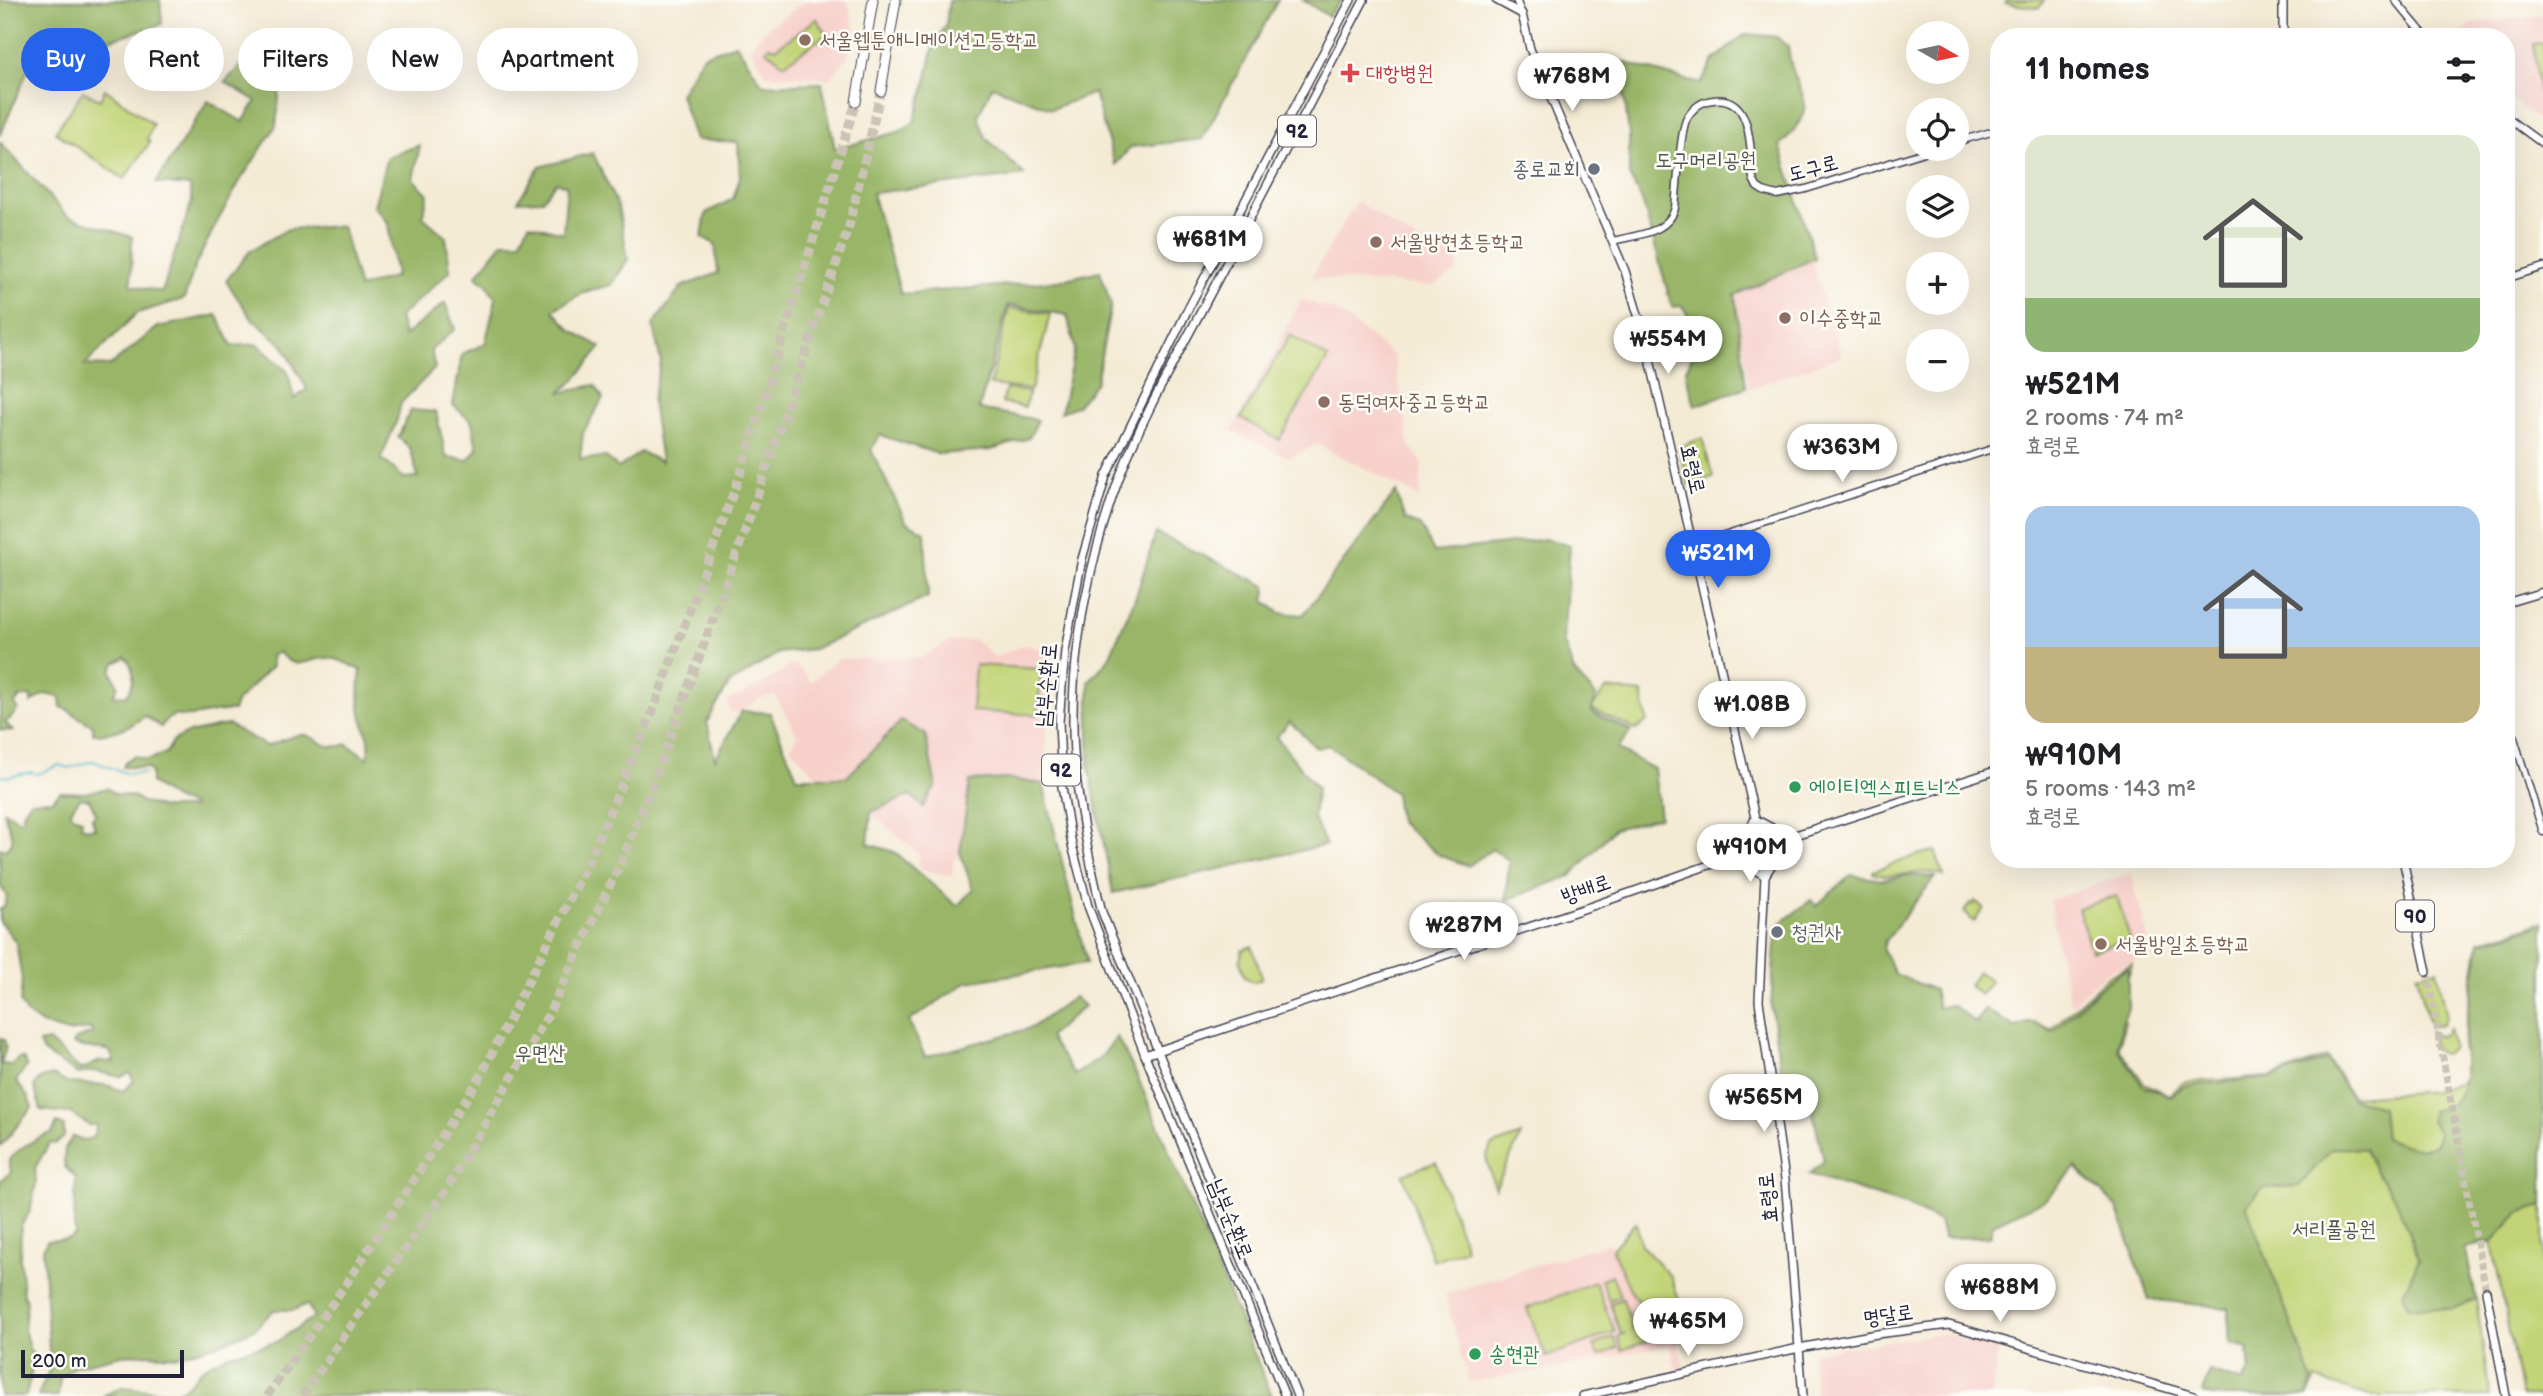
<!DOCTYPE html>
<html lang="en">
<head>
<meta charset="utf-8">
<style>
	body { margin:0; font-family:"Balsamiq Sans","Poor Story",sans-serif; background:#f2f2f2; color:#202124; height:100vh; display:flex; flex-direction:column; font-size:26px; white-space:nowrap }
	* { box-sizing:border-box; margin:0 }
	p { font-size:23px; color:#757577 }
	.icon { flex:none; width:38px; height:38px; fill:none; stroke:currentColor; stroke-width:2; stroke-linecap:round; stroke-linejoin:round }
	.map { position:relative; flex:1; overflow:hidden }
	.sheet { position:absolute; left:1990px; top:28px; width:525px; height:840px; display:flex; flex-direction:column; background:#fff; border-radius:28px; box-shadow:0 7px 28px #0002 }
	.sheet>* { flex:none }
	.hud { position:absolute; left:21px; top:28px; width:665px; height:63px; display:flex; gap:14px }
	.needle { width:46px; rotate:99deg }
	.controls { position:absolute; left:1906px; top:21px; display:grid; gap:14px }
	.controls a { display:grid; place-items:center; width:63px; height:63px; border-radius:50%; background:#fff; box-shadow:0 7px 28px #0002; font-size:35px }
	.scale { position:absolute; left:21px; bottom:18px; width:163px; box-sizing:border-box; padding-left:7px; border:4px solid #22223b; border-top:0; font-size:19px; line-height:24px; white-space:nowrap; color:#22223b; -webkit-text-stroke:5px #fdfcf7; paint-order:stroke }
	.price { position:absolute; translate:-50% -60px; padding:0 16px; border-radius:24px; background:#fff; color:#222; font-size:23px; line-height:46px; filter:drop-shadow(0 2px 4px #0008) }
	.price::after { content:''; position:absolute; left:50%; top:42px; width:21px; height:16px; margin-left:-10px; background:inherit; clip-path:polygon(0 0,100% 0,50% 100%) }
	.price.active { background:#2563eb; color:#fff }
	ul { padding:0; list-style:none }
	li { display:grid; align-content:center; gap:14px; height:371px; padding:0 35px }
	li span { display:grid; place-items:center; height:217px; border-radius:21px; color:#555 }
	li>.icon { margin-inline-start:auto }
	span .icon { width:126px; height:126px; fill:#fffc; stroke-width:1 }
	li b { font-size:30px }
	h2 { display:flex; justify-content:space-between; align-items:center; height:84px; padding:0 35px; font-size:30px }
	.tag { padding:0 24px; border-radius:32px; background:#fff; box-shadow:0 7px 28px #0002; font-size:24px; line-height:63px }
	.tag.active { background:#2563eb; color:#fff }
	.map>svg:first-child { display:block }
	.built { fill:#f7d0ca }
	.green { fill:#c2d477; stroke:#727b59; stroke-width:2 }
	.forest { fill:#99b668; stroke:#5e6c52; stroke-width:2; fill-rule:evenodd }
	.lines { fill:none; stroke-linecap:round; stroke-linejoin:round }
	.stream { stroke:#4db7ca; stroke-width:2 }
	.major-tunnel { stroke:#cac3b6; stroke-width:7; stroke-dasharray:7 3.5; stroke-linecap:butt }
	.highway-tunnel { stroke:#cac3b6; stroke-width:9; stroke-dasharray:9 4.5; stroke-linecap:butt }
	.minor-casing { stroke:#424052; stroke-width:9 }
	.major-casing { stroke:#424052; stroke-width:10 }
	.highway-casing { stroke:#424052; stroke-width:11 }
	.minor { stroke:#fff; stroke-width:6 }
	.major { stroke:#fff; stroke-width:7 }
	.highway { stroke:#fff; stroke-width:9 }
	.education-dot { fill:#8d6e63; stroke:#fdfcf7; stroke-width:2.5 }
	.health-dot { fill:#e0444e; stroke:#fdfcf7; stroke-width:2.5 }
	.worship-dot { fill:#6b7280; stroke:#fdfcf7; stroke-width:2.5 }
	.leisure-dot { fill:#2e9e5b; stroke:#fdfcf7; stroke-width:2.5 }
	.labels { text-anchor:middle; stroke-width:5; stroke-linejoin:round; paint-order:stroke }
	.shield { fill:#fdfcf7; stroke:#646373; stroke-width:2 }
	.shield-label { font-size:19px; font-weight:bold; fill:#22223b }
	.education-label { font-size:21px; fill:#785e54; stroke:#fdfcf7; text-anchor:start }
	.health-label { font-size:21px; fill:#be3a42; stroke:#fdfcf7; text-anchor:start }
	.park-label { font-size:21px; fill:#52574d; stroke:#fdfcf7 }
	.street-label { font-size:21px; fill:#22223b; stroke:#fdfcf7 }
	.worship-label { font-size:21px; fill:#5b616d; stroke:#fdfcf7; text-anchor:end }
	.leisure-label { font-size:21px; fill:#27864d; stroke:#fdfcf7; text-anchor:start }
</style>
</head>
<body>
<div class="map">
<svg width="2543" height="1396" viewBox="0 0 2543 1396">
	<rect width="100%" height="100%" fill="#fdfcf7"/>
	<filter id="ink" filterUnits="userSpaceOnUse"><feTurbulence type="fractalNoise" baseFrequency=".0143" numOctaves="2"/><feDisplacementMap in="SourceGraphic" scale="14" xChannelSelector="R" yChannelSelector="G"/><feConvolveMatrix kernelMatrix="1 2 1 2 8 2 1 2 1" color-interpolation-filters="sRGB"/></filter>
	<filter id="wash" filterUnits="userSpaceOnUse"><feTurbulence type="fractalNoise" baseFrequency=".00686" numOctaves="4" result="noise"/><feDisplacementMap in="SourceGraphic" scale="28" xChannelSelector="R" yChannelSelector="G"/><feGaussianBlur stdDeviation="1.57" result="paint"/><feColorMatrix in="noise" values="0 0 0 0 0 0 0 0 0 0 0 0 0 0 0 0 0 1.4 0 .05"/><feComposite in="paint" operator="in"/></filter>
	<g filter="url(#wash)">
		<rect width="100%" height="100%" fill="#f4ebd5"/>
		<g class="built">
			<path d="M807 0H847L856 32 847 57 830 79 766 75 750 48 764 31Z"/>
			<path d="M2543 15V126L2506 93V37H2459L2471 24Z"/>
			<path d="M1357 201 1409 236 1437 250 1455 247 1458 271 1433 286 1311 278Z"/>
			<path d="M1812 261 1842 356 1749 389 1736 296Z"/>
			<path d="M1301 300 1337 311 1394 356 1409 444 1422 462 1420 497 1317 444 1290 458 1232 431Z"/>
			<path d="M975 640 994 657 1024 645 1053 650 1043 784 1009 779 970 781 958 859 954 858 952 876 919 869 920 855 870 812 936 786 847 777H818L790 748 797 735 775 695 759 699 736 713 730 711 727 701 757 687 792 665 799 667 811 682 838 659 921 658 951 641Z"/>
			<path d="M2131 873 2148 939 2139 959 2107 972 2071 1005 2058 950 2050 900Z"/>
			<path d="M1609 1243 1633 1296 1678 1344 1685 1371 1676 1373 1670 1345 1542 1371 1468 1382 1445 1294Z"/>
			<path d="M1948 1333 1998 1348 1992 1396H1815L1812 1352Z"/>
		</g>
		<g class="green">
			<path d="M2006 0H2044L2039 8 2005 3Z"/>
			<path d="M817 19 827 34 784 64 766 50 769 46 776 48Z"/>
			<path d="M2543 43V93H2540L2533 45Z"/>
			<path d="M105 89 153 124 147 139 150 142 124 179 55 132 83 91 100 100Z"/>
			<path d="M1009 308 1050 314 1031 390 990 385Z"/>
			<path d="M1290 335 1328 358 1279 440 1241 418Z"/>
			<path d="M1006 389 1029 392 1025 407 1002 403Z"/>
			<path d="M1702 438 1713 477 1688 485 1679 447Z"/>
			<path d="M975 665 1041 669 1038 715 972 711Z"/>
			<path d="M1606 689 1642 693 1647 721 1636 730 1591 709Z"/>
			<path d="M1935 851 1944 876C1921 865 1894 882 1873 873V871L1921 854Z"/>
			<path d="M2117 896 2130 939 2091 951 2078 908Z"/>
			<path d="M1975 901 1984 908 1974 922 1964 912 1970 903 1973 905Z"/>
			<path d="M2543 922V1396H2521L2492 1242 2465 1247 2476 1298 2490 1396H2370L2315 1379 2308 1396H2214L2203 1393 2209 1371 2242 1382 2250 1370 2248 1347 2230 1343 2228 1308 2149 1299 2117 1207 2075 1167 1993 1224 1990 1236 1943 1237 1883 950 1894 974 1934 990 1938 1008 1952 1005 1975 1023 1985 1009 2015 1027C2030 1021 2037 1022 2051 1029L2109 976 2132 964 2118 1014 2125 1022 2119 1048 2144 1083 2169 1095 2184 1082 2270 1077 2327 1057 2352 1097 2434 1091 2469 1080 2462 1047 2479 941Z"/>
			<path d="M1252 946 1261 975V979L1254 982 1245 977 1240 961 1242 950Z"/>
			<path d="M2437 970 2447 1016 2442 1024 2436 1025 2428 1020 2417 974Z"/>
			<path d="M1978 972 1991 980 1980 995 1969 985Z"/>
			<path d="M2449 1027 2452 1047 2445 1054C2432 1053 2432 1042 2430 1031 2437 1039 2446 1037 2449 1027Z"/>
			<path d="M1521 1135 1495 1189 1486 1157 1491 1146Z"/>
			<path d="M1436 1162 1466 1249 1433 1261 1403 1174Z"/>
			<path d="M1636 1222 1641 1245 1671 1277 1692 1337 1676 1341 1633 1296 1612 1249Z"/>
			<path d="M1612 1275 1620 1296 1609 1300 1601 1279Z"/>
			<path d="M1595 1282 1615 1332 1546 1357 1527 1308Z"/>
			<path d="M1623 1299 1633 1330 1643 1327 1648 1341 1622 1350 1618 1336 1625 1333 1621 1334 1610 1303Z"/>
			<path d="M1614 1337 1618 1348 1598 1356 1594 1345Z"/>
		</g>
		<g class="forest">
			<path d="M0 0H160L162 24 89 46 40 41 0 136Z"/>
			<path d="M949 0H1278L1202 139 1131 147 1115 165 1094 93 1051 109 992 86 978 116 986 138 1025 175 872 193 901 294 1057 281 1100 271 1111 305 1096 382 1077 406 1061 412 1075 348 1067 315 1008 305 979 409 1038 420 1029 438 991 450 938 454 880 435 871 450 906 522 925 532 928 597 814 649 779 653 729 684 707 722 715 759 742 711 770 713 797 777H847L901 721 925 734 936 786 923 807 911 795 871 812 868 844 894 852 957 906 973 890 960 852 970 781 1009 779 1043 784 1087 963 967 982 909 1021 925 1057 1031 1028 1074 997 1084 1006 1049 1037 1075 1075 1101 1057 1117 1037 1137 1076 1272 1396H103L122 1387 175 1393 188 1385 204 1367 227 1355 276 1342 314 1317 307 1304 294 1310H274L254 1329 222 1343 176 1356 147 1354 122 1355 75 1366 60 1378 58 1396H38L50 1368 43 1249 47 1241 69 1239 76 1234 74 1226 76 1178 64 1166 65 1148 73 1136 85 1141 93 1137 97 1125H89L70 1113 41 1110 34 1086 41 1078 53 1075 67 1083 106 1085 123 1091 134 1081 130 1073 121 1077 94 1071 78 1074 43 1052 39 1043 49 1041 81 1070 100 1061 114 1062 110 1051C97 1047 86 1050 73 1044L76 1039 93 1033 91 1029 67 1032 42 1024 26 1013 20 1003 22 980 16 942 0 922V909L4 907 7 897 0 885V848L5 850 12 842C13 831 5 822 4 811L22 821 24 811 31 801 52 800 60 792 85 793 107 788 115 794 135 797 142 802 163 808H193L192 805 176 800 151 783V773L148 768 123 767 126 761 135 756 148 760 166 753 173 741 185 734 220 726 229 725 266 746C277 743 288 737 299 735 316 732 322 754 347 744L367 758C373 744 367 735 363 721 358 707 359 684 361 670 352 666 340 659 330 658 308 656 298 675 279 652L271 656 272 666 237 701 233 711C214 709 193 720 175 715L166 720 161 727 145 716C128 729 114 733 93 734V725C79 720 75 712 61 707L60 697 44 694 31 703V696L20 697 14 704 18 708 11 718 5 722 13 731 0 730V142L67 216 132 237 131 285 162 292 192 201 190 186 156 183 208 101 243 122 256 101 225 82 243 63 280 87 276 126 240 181 216 224 195 266 184 299 137 313 85 365 110 366 158 327 217 315 232 346 257 344 288 372 294 399 307 389 283 345 252 319 226 281 250 251 288 229 342 226 359 288 396 276 388 223 374 206 387 157 420 145 413 179 428 194 423 217 446 237 450 271 399 317 404 336 445 303 455 329 431 350 435 368 401 403 397 420 381 458 404 478 418 477 410 448 398 437 411 410 436 412 446 457 468 460 477 449 472 422 453 405 462 354 485 344 496 299 486 283 476 276 503 242H520L529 224 563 233 567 186 556 182 542 200 518 201 539 167 593 153 618 207 628 259 612 285 584 292 553 310 571 330 601 347 574 381 559 393 595 385 603 398 583 433 580 459 606 457 618 468 641 452 661 462 652 401 661 362 653 325 681 287 718 273 715 244 702 237 706 213 733 199 740 177 738 142 695 140 680 94 703 55 736 44 763 85 822 83 835 149 898 132 914 122 925 87 934 44 946 25ZM126 657C135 670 136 681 127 695L113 696 118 686 111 671 115 663ZM80 798 89 799 96 813 92 818 95 828 88 829 81 826 82 819 72 816 71 810Z"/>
			<path d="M1303 0H1342L1328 16Z"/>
			<path d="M1745 34 1777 37 1788 46C1791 95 1828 99 1780 145L1815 258 1735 295 1746 387 1695 406 1685 370C1698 354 1695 321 1682 306L1672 307 1643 203 1629 175V135L1625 102 1619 79 1622 62 1701 84 1713 61Z"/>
			<path d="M1396 492 1405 520 1420 525 1434 552 1547 539 1570 546 1563 640 1574 672 1596 696 1591 712 1631 731 1617 749 1654 769 1660 817 1614 829 1571 876 1506 900 1509 861 1493 849 1468 866 1439 855 1399 822 1395 793 1329 745 1317 748 1290 722 1276 737 1317 788 1313 817 1326 845 1113 893 1089 767V681L1108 660 1136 596 1156 533 1266 586 1265 601 1280 613 1303 615Z"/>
			<path d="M1851 875 1882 880 1909 875 1935 877 1885 941 1883 950 1895 974 1934 990 1938 1008 1952 1005 1976 1023 1985 1009 2015 1028C2034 1020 2036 1022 2052 1032 2078 1010 2099 984 2128 968V1008L2122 1023 2118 1049 2143 1086 2171 1096 2184 1086 2270 1078 2327 1060 2352 1099 2382 1107 2385 1138C2402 1145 2417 1151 2435 1145L2439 1134 2430 1120 2431 1111C2442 1109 2453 1105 2459 1095 2467 1080 2463 1062 2464 1046 2467 1011 2475 976 2480 942L2543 925V1206L2519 1213 2492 1242 2465 1248 2476 1299 2453 1309 2408 1307 2403 1294 2419 1259 2395 1198 2374 1169 2365 1149 2332 1148 2299 1186 2263 1188 2246 1205 2312 1379 2307 1396H2213L2203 1393 2210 1371 2242 1382 2250 1370 2248 1348 2230 1343 2228 1308 2149 1299 2117 1207 2076 1167 2045 1200 1993 1224 1990 1237 1944 1238 1939 1221 1908 1206 1809 1174 1824 1161 1810 1100 1802 1083 1782 1079 1771 1007 1776 927 1811 900 1816 906Z"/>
			<path d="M0 1038 4 1040 6 1047 1 1064 11 1065 19 1058 24 1059 27 1066 16 1081 28 1097 32 1108 0 1147Z"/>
			<path d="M57 1123 64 1126V1137L57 1143 49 1144 35 1168 36 1184 30 1211 21 1226 20 1259 23 1295 27 1300 24 1329 30 1351 36 1357 31 1361 32 1369 26 1396H0V1181L11 1172 9 1160C19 1148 37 1137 52 1133Z"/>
		</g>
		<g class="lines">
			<path class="stream" d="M0 776 8 777 30 772 38 774 59 765 69 768 93 761 128 774 144 773"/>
		</g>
	</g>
	<g filter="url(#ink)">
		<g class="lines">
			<path class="major-tunnel" d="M2427 972 2486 1291"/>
			<g class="highway-tunnel">
				<path d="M267 1396 348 1281 479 1079 587 865 652 713 741 472 856 102"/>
				<path d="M302 1396 447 1189 548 1015 624 856 664 755 749 519 849 226 881 91"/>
			</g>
			<g class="minor-casing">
				<g id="minor">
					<path d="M1516 0 1522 14"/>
					<path d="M2395 0 2426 37"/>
					<path d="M2506 117 2543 144"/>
					<path d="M1956 142 1998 130"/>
					<path d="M1613 241C1635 235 1668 234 1675 208 1677 190 1680 130 1687 118 1693 108 1702 101 1713 100 1754 94 1750 152 1753 179L1757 187 1763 191 1777 195 1806 189 1934 149"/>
					<path d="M2506 279 2543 267"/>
					<path d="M1693 546 1998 447"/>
					<path d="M2506 712 2543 832"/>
				</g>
			</g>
			<g class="major-casing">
				<g id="major">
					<path d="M1496 0 1522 14 1530 49 1625 271 1646 342 1762 848 1765 876 1759 1001 1785 1179 1803 1396"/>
					<path d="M2283 37V0"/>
					<path d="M2506 603 2543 592"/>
					<path d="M1755 819 1789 837 1765 876 1734 857Z"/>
					<path d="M2403 859 2427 972"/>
					<path d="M1145 1055 1592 906 1789 837 1998 770"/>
					<path d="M2486 1291 2506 1396"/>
					<path d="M1285 1396 1145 1055 1088 906 1072 845 1062 787 1059 722 1065 651 1075 596 1082 559 1106 476 1187 311 1351 0"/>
					<path d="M1297 1396 1102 912C1088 856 1073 782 1073 724 1072 645 1091 555 1118 481 1144 411 1183 347 1217 281 1266 188 1315 94 1364 0"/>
					<path d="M1583 1396 1799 1348 1877 1334 1949 1325 2194 1396"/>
				</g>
			</g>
			<g class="highway-casing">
				<g id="highway">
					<path d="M881 91 896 0"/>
					<path d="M856 102 873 0"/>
				</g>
			</g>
			<use href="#minor" class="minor"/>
			<use href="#major" class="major"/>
			<use href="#highway" class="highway"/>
		</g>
	</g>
	<g class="education-dot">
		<circle cx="805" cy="40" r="7"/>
		<circle cx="1376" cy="242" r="7"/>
		<circle cx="1785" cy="318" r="7"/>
		<circle cx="1324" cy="402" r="7"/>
		<circle cx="2101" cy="944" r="7"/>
	</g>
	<path class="health-dot" d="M1346.5 62.5h7v7h7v7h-7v7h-7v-7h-7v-7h7z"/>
	<g class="worship-dot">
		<circle cx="1594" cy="169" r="7"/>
		<circle cx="1777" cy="932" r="7"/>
	</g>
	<g class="leisure-dot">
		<circle cx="1795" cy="787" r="7"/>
		<circle cx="1475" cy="1354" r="7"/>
	</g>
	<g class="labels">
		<g class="shield">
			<rect x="1278" y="115.5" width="38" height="31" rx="5"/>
			<rect x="1042" y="754.5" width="38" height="31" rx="5"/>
			<rect x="2396" y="900.5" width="38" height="31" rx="5"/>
		</g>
		<g class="shield-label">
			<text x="1297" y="138">92</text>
			<text x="1061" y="777">92</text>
			<text x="2415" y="923">90</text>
		</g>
		<g class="education-label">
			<text x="819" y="47">서울웹툰애니메이션고등학교</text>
			<text x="1390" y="249">서울방현초등학교</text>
			<text x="1799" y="325">이수중학교</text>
			<text x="1338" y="409">동덕여자중고등학교</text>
			<text x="2115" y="951">서울방일초등학교</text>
		</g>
		<g class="health-label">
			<text x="1366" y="80">대항병원</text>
		</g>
		<g class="park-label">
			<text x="1706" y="167">도구머리공원</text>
			<text x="540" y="1060">우면산</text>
			<text x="2334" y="1236">서리풀공원</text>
		</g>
		<g class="street-label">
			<text transform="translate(1813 168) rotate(-15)" y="7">도구로</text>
			<text transform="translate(1693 469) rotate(77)" y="7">효령로</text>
			<text transform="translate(1046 685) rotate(-85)" y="7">남부순환로</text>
			<text transform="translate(1586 889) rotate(-19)" y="7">방배로</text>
			<text transform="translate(1768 1198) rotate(-96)" y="7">효령로</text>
			<text transform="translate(1231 1219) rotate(68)" y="7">남부순환로</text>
			<text transform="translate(1888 1315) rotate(-8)" y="7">명달로</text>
		</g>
		<g class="worship-label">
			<text x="1580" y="176">종로교회</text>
			<text x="1791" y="939" text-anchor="start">청권사</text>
		</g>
		<g class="leisure-label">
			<text x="1809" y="794">에이티엑스피트니스</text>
			<text x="1489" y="1361">송현관</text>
		</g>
	</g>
</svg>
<div class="controls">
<a><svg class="needle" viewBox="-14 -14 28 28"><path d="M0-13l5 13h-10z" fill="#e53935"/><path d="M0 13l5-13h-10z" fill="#757577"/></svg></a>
<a><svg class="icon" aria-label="locate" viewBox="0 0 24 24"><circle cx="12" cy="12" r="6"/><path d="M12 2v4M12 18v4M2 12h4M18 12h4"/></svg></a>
<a><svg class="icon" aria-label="layers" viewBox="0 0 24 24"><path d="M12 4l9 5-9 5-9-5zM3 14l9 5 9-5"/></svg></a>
<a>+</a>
<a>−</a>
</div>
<div class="scale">200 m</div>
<b class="price" style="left:1572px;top:113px">₩768M</b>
<b class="price" style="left:1210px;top:276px">₩681M</b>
<b class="price" style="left:1668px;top:376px">₩554M</b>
<b class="price" style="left:1842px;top:484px">₩363M</b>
<b class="price active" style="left:1718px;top:590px">₩521M</b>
<b class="price" style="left:1752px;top:741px">₩1.08B</b>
<b class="price" style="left:1750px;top:884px">₩910M</b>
<b class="price" style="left:1464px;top:962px">₩287M</b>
<b class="price" style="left:1764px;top:1134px">₩565M</b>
<b class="price" style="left:2000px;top:1324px">₩688M</b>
<b class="price" style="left:1688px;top:1358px">₩465M</b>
<div class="hud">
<a class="tag active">Buy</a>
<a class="tag">Rent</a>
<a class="tag">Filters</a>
<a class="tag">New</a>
<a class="tag">Apartment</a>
</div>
<section class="sheet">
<h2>11 homes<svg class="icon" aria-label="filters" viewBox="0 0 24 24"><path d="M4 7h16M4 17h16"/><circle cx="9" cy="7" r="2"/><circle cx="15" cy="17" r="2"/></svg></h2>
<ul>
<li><span style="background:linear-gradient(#dfe7d0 75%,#8fb573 0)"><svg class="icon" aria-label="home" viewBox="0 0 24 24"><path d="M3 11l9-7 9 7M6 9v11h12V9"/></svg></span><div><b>₩521M</b><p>2 rooms · 74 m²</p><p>효령로</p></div></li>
<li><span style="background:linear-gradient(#a9c7e8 65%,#c2b280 0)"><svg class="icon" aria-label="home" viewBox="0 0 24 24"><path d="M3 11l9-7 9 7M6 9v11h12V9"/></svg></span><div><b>₩910M</b><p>5 rooms · 143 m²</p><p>효령로</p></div></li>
</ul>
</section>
</div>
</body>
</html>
